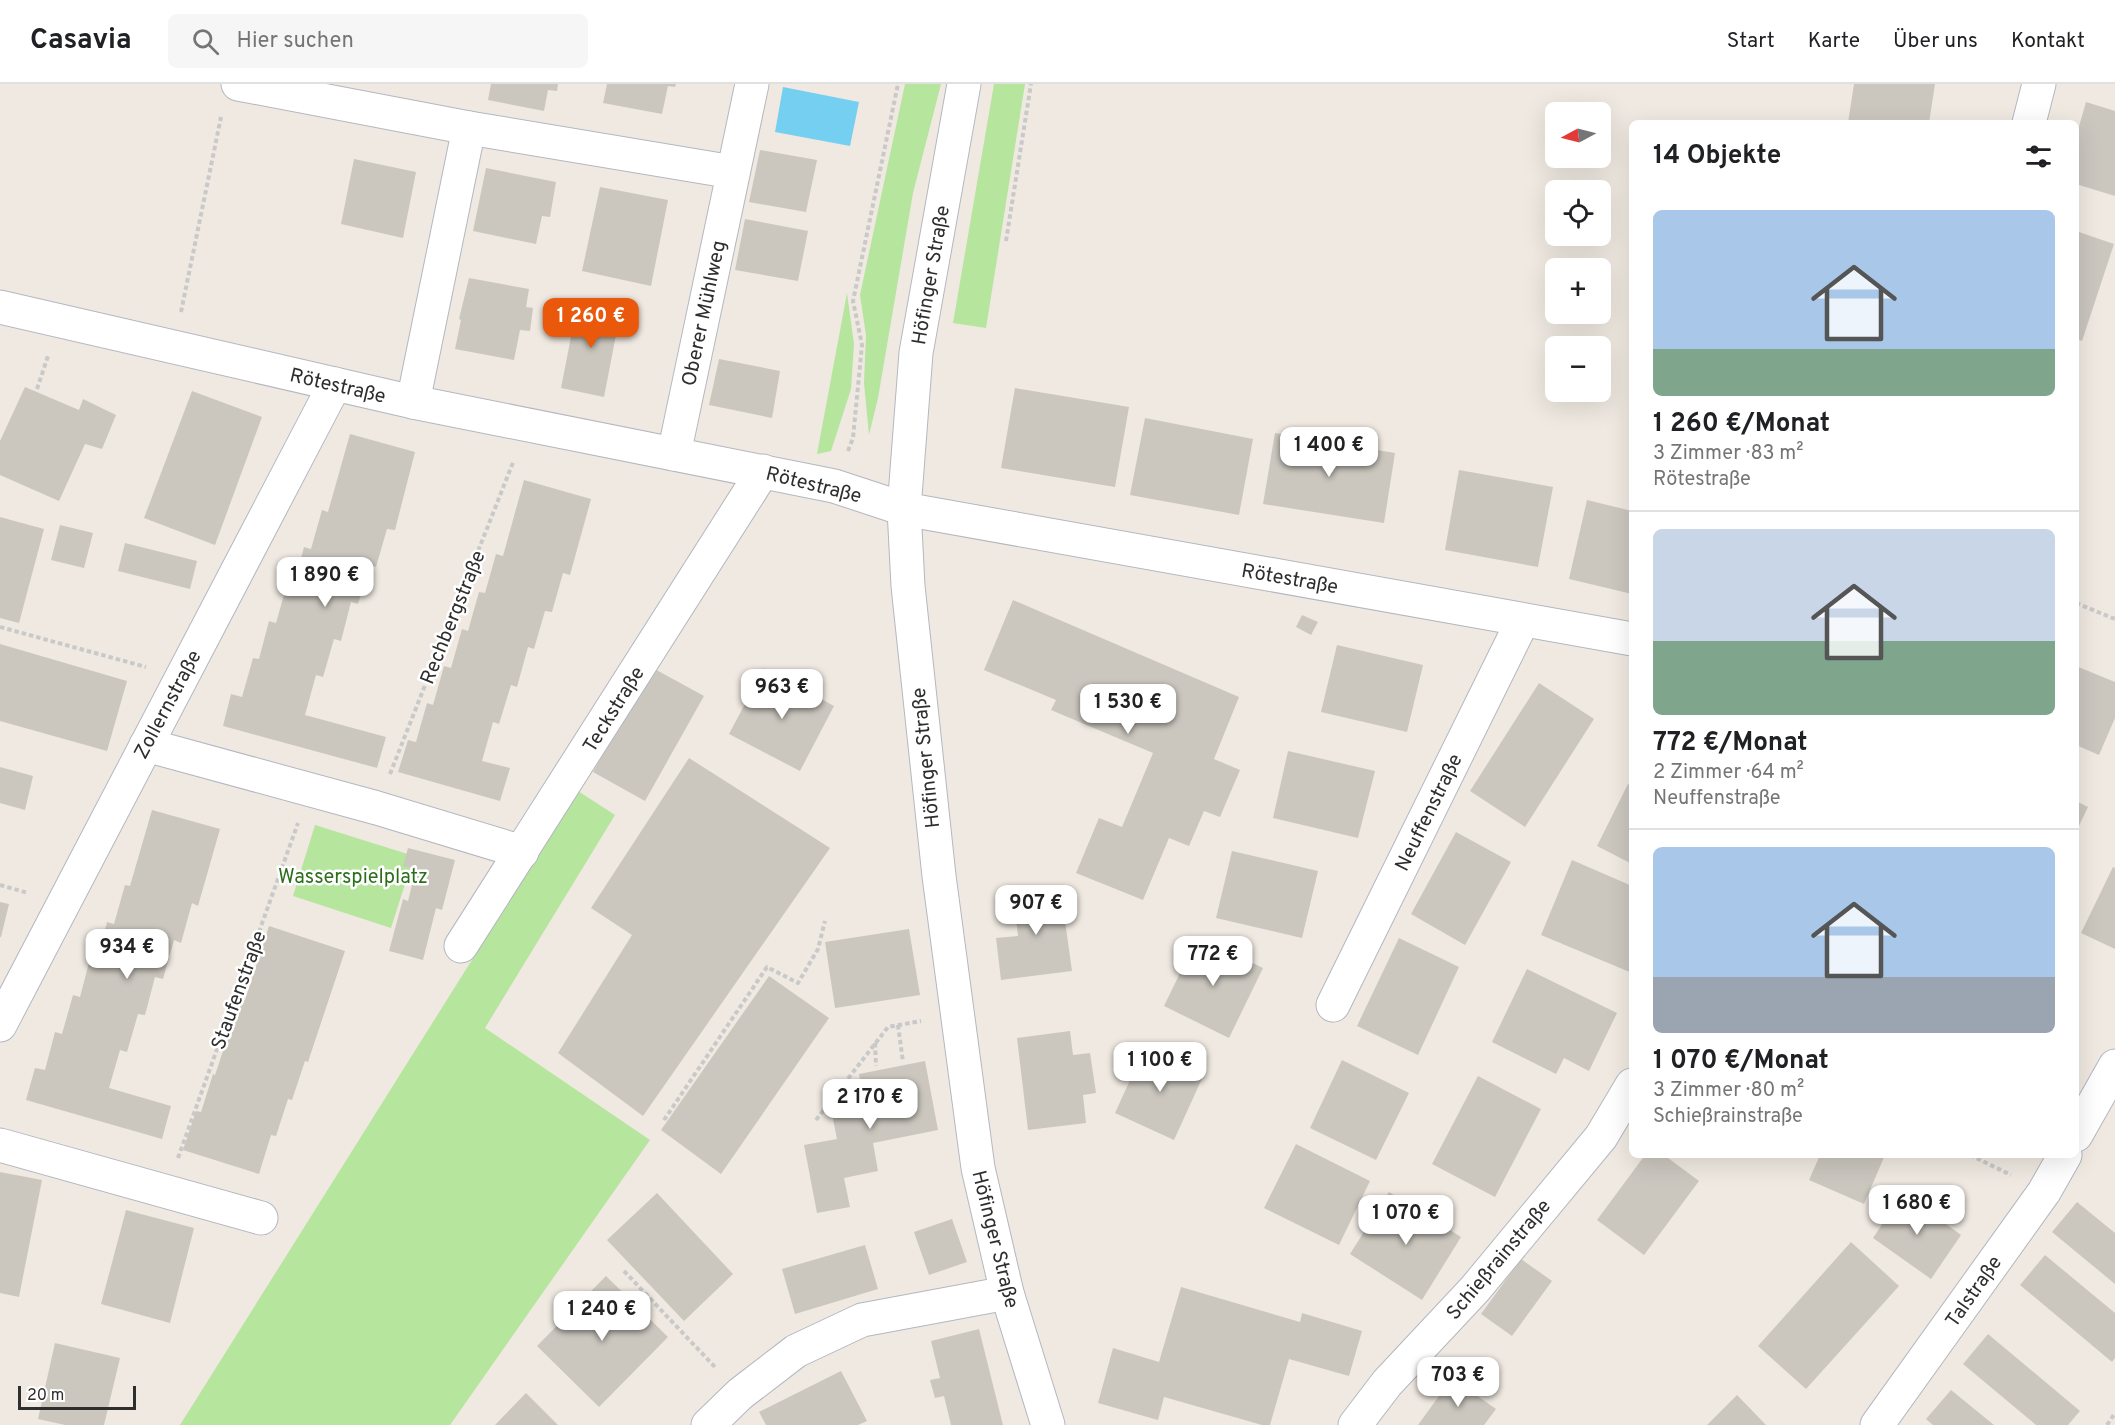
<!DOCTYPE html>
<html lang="de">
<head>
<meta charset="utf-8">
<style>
	body { margin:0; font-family:Overpass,sans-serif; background:#f6f6f6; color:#202124; height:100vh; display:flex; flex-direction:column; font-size:22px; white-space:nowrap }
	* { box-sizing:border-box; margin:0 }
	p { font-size:20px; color:#757577 }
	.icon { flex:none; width:33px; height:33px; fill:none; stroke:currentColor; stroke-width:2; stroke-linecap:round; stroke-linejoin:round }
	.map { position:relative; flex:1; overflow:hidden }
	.side { position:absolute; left:1629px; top:36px; width:450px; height:1038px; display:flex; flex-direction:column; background:#fff; border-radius:9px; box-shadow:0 6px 24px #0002 }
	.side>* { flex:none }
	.needle { width:39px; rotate:263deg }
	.fabs { position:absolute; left:1545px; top:18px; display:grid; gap:12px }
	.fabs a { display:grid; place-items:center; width:66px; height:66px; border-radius:9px; background:#fff; box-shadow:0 6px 24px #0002; font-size:30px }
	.scale { position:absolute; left:18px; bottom:15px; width:118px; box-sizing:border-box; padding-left:6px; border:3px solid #2e2e2e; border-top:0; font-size:16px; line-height:21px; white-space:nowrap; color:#2e2e2e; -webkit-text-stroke:4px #fff; paint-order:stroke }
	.price { position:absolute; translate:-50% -51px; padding:0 14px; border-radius:12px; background:#fff; color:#222; font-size:20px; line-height:39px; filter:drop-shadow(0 2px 3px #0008) }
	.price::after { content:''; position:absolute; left:50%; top:36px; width:18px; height:14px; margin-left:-9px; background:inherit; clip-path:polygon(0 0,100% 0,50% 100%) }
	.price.active { background:#ea580c; color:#fff }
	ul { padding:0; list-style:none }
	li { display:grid; align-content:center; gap:12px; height:318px; padding:0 24px }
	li+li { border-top:2px solid #e0e0e0 }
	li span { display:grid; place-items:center; height:186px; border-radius:9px; color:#555 }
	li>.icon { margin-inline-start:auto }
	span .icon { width:108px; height:108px; fill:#fffc; stroke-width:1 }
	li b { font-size:26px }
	h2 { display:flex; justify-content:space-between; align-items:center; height:72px; padding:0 24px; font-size:26px }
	header { display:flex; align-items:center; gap:36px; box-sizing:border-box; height:84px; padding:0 30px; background:#fff; border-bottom:2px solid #e0e0e0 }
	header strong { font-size:28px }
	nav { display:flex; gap:33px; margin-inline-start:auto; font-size:21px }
	.search { width:420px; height:54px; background:#f6f6f6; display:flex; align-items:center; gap:15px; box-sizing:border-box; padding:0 21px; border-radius:9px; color:#757577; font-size:22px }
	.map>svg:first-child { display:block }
	.green { fill:#b6e59e }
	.water { fill:#75cff0 }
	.building { fill:#cbc7bf }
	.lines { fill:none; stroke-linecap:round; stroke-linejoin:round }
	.street-casing { stroke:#b4b7c1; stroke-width:35 }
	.secondary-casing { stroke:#b4b7c1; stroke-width:35 }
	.path { stroke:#c9c9c9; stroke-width:4; stroke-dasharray:4.5 3; stroke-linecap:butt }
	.street { stroke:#fff; stroke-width:33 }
	.secondary { stroke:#fff; stroke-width:33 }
	.labels { text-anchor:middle; stroke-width:5; stroke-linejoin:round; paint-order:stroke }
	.street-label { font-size:20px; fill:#2e2e2e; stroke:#fff }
	.park-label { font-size:20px; fill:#2c6e1b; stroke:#fff }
</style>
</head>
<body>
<header>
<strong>Casavia</strong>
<div class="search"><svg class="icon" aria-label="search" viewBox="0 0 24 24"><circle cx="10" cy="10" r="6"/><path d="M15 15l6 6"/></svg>Hier suchen</div>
<nav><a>Start</a><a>Karte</a><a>Über uns</a><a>Kontakt</a></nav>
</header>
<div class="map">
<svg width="2115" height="1341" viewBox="0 0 2115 1341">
	<rect width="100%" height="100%" fill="#efe9e1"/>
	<g class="green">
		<path d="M905 0H941L913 109 878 314 869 351 864 299 866 251 860 211Z"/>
		<path d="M994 0H1025L986 244 953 239Z"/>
		<path d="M847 209 854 260 851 305 831 367 817 370Z"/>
		<path d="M578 707 615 731 485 944 650 1056 450 1341H180Z"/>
		<path d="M315 741 414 772 391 844 293 812Z"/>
	</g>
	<path class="water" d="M783 3 859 18 850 62 775 48Z"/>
	<g class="building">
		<path d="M491 0H558L557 7 548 6 544 27 488 16Z"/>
		<path d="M607 0H676L675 3 668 2 662 30 603 19Z"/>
		<path d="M1854 0H1935L1929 39H1848Z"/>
		<path d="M2086 18 2115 27V112L2076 100V53Z"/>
		<path d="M760 66 817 76 806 128 749 118Z"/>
		<path d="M354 75 416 88 403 154 341 140Z"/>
		<path d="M486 84 556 98 550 133 542 132 536 160 473 147Z"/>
		<path d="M600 103 668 116 651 202 582 187Z"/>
		<path d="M745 135 808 147 798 197 735 186Z"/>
		<path d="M2076 147 2114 160 2082 257 2076 255Z"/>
		<path d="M469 194 529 205 526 223 533 224 530 247 520 246 514 276 455 265 461 236 459 235Z"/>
		<path d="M578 217 621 225 604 313 561 304Z"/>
		<path d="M719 275 780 287 772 334 709 321Z"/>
		<path d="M25 303 79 326 83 315 116 331 102 365 85 360 59 417 0 391V357Z"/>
		<path d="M1015 304 1129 323 1115 403 1001 384Z"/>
		<path d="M192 307 262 333 215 461 144 434Z"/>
		<path d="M1145 334 1253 355 1239 431 1130 411Z"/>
		<path d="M1275 349 1395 369 1384 439 1263 420Z"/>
		<path d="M350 350 415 368 395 446 387 445 376 483 370 481 358 520 351 518 341 557 334 555 323 593 316 591 305 631 386 653 377 684 223 642 231 610 242 613 253 574 259 575 269 537 276 539 287 500 294 502 304 463 311 465 322 426 328 428Z"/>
		<path d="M1459 386 1553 403 1538 483 1445 466Z"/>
		<path d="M524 396 591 415 570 491 563 489 552 528 545 527 534 565 528 563 517 603 511 601 499 640 493 638 482 677 510 684 500 717 398 688 408 656 416 658 427 619 433 621 444 582 451 584 462 545 468 547 479 508 485 509 496 470 503 472Z"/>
		<path d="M1587 416 1632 427V510L1569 495Z"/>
		<path d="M0 433 44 445 19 539 0 534Z"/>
		<path d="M60 441 93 449 84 484 51 476Z"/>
		<path d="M125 459 197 477 190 505 118 487Z"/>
		<path d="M1013 516 1239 613 1214 675 1240 686 1220 733 1204 727 1189 762 1169 754 1143 816 1076 789 1099 734 1122 743 1153 669 1051 626 1056 616 984 586Z"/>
		<path d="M1302 531 1318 538 1311 551 1296 543Z"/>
		<path d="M0 560 127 597 107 667 0 637Z"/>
		<path d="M1337 561 1423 581 1407 648 1321 628Z"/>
		<path d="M2076 582 2115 598V634L2099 671 2076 661Z"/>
		<path d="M651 583 704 612 645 717 593 688Z"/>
		<path d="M764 584 834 622 800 687 729 650Z"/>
		<path d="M1539 599 1594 635 1525 743 1470 707Z"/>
		<path d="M1288 667 1375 687 1358 754 1273 734Z"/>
		<path d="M689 674 830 764 643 1032 558 969 632 851 591 824Z"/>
		<path d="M0 683 33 692 25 726 0 719Z"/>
		<path d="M1628 700 1632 702V780L1597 762Z"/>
		<path d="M2076 717 2088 723 2076 748Z"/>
		<path d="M152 726 220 745 198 822 192 819 181 859 174 856 163 895 155 893 145 931 138 930 127 968 120 966 109 1004 171 1022 162 1055 26 1016 35 984 45 986 55 948 62 950 73 911 80 913 90 875 97 876 107 838 114 840 125 801 130 802Z"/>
		<path d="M1456 748 1511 778 1465 861 1411 830Z"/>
		<path d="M408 764 455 776 442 826 436 824 423 876 389 867 403 815 408 817 416 785 403 782Z"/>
		<path d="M1232 767 1318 787 1302 854 1216 834Z"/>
		<path d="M1572 776 1632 802V889L1541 851Z"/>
		<path d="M2113 783 2115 784V865L2081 849Z"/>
		<path d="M1060 801 1072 887 1001 896 996 854 1018 852 1013 807Z"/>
		<path d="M0 818 9 820 1 853H0Z"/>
		<path d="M269 842 345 867 308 978 305 977 292 1016 288 1015 276 1052 271 1051 259 1090 183 1066 196 1027 201 1028 213 990 215 991 228 952 230 953 242 915 245 916Z"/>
		<path d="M909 845 920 911 835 924 825 858Z"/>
		<path d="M1198 852 1263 884 1229 954 1164 922Z"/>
		<path d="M1399 854 1459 883 1418 971 1357 942Z"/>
		<path d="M1527 885 1617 929 1589 987 1564 974 1556 990 1492 958Z"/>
		<path d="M769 892 829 934 721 1090 661 1046Z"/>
		<path d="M1070 947 1073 971 1090 969 1096 1009 1083 1011 1086 1039 1028 1046 1017 954Z"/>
		<path d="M1146 961 1205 988 1174 1056 1115 1029Z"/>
		<path d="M1342 976 1409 1009 1376 1076 1310 1044Z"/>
		<path d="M925 977 938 1046 873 1059 878 1087 844 1094 850 1123 817 1129 804 1061 837 1055 831 1025 864 1019 859 990Z"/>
		<path d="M1478 992 1541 1025 1495 1113 1432 1080Z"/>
		<path d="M1296 1060 1370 1097 1339 1161 1264 1124Z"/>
		<path d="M1645 1071H1664L1699 1097 1644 1171 1597 1136Z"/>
		<path d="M1820 1071H1885L1864 1120 1809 1096Z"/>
		<path d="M0 1088 42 1096 19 1213 0 1209Z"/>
		<path d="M1389 1108 1461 1153 1422 1216 1350 1170Z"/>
		<path d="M657 1109 733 1190 684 1237 607 1156Z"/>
		<path d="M1903 1109 1961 1151 1931 1195 1873 1154Z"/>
		<path d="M2077 1118 2115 1149V1200L2052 1148Z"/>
		<path d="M126 1126 194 1144 170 1239 101 1220Z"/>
		<path d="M952 1135 967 1178 929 1191 914 1148Z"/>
		<path d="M1851 1158 1899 1202 1806 1305 1758 1262Z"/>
		<path d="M865 1161 878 1205 795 1230 782 1185Z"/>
		<path d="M2045 1171 2115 1229V1274L2112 1278 2020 1201Z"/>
		<path d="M1521 1175 1552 1197 1512 1252 1481 1230Z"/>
		<path d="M606 1192 668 1253 599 1323 537 1262Z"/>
		<path d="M1181 1203 1300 1238 1302 1229 1362 1247 1349 1292 1289 1275 1270 1341H1262L1164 1313 1158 1336 1098 1319 1113 1264 1159 1278Z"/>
		<path d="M979 1245 1003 1341H951L944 1312 935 1314 930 1296 940 1294 931 1257Z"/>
		<path d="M1988 1250 2080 1327 2068 1341H2036L1963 1280Z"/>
		<path d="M55 1259 120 1274 104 1341H65L38 1335Z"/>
		<path d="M841 1287 867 1337 858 1341H766L759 1328Z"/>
		<path d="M1452 1294 1496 1325 1484 1341H1418Z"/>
		<path d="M1951 1306 1994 1341H1933L1926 1335Z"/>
		<path d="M526 1309 558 1341H495Z"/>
		<path d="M1737 1311 1766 1341H1707Z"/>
	</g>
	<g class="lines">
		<g class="street-casing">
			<g id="street">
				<path d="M238 0 469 44 733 88"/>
				<path d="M2029 39 2039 0"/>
				<path d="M0 223 413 318 834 402 904 425 1632 555"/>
				<path d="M413 318 469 44"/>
				<path d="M674 370 752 0"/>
				<path d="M146 661 377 724 522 768"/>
				<path d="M461 862 763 387"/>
				<path d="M1333 921 1523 536"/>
				<path d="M0 941 335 300"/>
				<path d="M2076 1051 2115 982"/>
				<path d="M0 1061 261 1134"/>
				<path d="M708 1341 740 1310 796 1267 862 1236 1007 1209"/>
				<path d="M1355 1341 1387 1299 1475 1205 1601 1053 1632 1001"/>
				<path d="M1877 1341 2044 1108 2065 1071"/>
			</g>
		</g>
		<g class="secondary-casing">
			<path id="secondary" d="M964 0 916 269 904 425 908 502 939 792 978 1084 1007 1209 1048 1341"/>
		</g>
		<g class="path">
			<path d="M1006 157 1031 0"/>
			<path d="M181 228 221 33"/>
			<path d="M37 305 48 272"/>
			<path d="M848 367 853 354 862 261 853 217 898 0"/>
			<path d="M2076 519 2115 535"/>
			<path d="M0 543 146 583"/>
			<path d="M390 690 514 376"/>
			<path d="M0 801 28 809"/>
			<path d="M898 941 903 978"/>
			<path d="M875 959 876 982"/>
			<path d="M664 1036 767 883 798 899 818 865 825 837"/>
			<path d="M816 1036 888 943 921 937"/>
			<path d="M1970 1071 2011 1091"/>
			<path d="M178 1074 298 739"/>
			<path d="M624 1187 715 1283"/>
			<path d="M2107 1341 2115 1329"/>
		</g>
		<use href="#street" class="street"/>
		<use href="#secondary" class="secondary"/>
	</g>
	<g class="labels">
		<g class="street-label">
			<text transform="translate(930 191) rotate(-80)" y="7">Höfinger Straße</text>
			<text transform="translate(703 229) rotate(-78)" y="7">Oberer Mühlweg</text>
			<text transform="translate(338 301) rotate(13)" y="7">Rötestraße</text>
			<text transform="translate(814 400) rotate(14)" y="7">Rötestraße</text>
			<text transform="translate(1290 494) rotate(10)" y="7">Rötestraße</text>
			<text transform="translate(452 533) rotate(-68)" y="7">Rechbergstraße</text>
			<text transform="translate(167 620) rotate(-62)" y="7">Zollernstraße</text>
			<text transform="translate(613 625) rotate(-58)" y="7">Teckstraße</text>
			<text transform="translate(925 674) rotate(-96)" y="7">Höfinger Straße</text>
			<text transform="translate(1428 728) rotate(-64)" y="7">Neuffenstraße</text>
			<text transform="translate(238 906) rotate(-70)" y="7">Staufenstraße</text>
			<text transform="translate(996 1155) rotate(76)" y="7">Höfinger Straße</text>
			<text transform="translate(1498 1175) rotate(-50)" y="7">Schießrainstraße</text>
			<text transform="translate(1973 1207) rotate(-55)" y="7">Talstraße</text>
		</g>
		<g class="park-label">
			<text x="353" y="799">Wasserspielplatz</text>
		</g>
	</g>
</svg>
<div class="fabs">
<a><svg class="needle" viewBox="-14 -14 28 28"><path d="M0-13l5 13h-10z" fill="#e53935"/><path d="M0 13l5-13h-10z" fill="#757577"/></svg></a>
<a><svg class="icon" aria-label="locate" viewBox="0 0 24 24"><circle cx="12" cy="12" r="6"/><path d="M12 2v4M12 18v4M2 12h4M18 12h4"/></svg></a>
<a>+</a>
<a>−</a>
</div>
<div class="scale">20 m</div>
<b class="price active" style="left:591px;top:265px">1 260 €</b>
<b class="price" style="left:1329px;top:394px">1 400 €</b>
<b class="price" style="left:325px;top:524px">1 890 €</b>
<b class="price" style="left:782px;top:636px">963 €</b>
<b class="price" style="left:1128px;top:651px">1 530 €</b>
<b class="price" style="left:1036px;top:852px">907 €</b>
<b class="price" style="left:127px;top:896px">934 €</b>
<b class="price" style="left:1213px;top:903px">772 €</b>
<b class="price" style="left:1160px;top:1009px">1 100 €</b>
<b class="price" style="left:870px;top:1046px">2 170 €</b>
<b class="price" style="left:1917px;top:1152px">1 680 €</b>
<b class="price" style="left:1406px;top:1162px">1 070 €</b>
<b class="price" style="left:602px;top:1258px">1 240 €</b>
<b class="price" style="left:1458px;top:1324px">703 €</b>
<section class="side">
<h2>14 Objekte<svg class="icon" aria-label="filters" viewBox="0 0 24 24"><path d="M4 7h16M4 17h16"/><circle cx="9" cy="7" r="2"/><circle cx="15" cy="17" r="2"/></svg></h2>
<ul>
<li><span style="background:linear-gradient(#a9c7e8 75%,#7fa58c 0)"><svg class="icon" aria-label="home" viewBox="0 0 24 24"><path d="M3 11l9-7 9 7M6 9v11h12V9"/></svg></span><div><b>1 260 €/Monat</b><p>3 Zimmer · 83 m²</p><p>Rötestraße</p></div></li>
<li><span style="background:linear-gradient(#c9d6e8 60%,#7fa58c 0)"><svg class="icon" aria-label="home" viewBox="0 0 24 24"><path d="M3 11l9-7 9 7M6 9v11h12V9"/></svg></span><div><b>772 €/Monat</b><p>2 Zimmer · 64 m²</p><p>Neuffenstraße</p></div></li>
<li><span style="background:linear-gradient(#a9c7e8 70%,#9aa5b1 0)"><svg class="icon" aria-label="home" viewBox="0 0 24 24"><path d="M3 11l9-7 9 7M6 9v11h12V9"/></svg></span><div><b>1 070 €/Monat</b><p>3 Zimmer · 80 m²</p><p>Schießrainstraße</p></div></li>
</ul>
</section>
</div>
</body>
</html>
